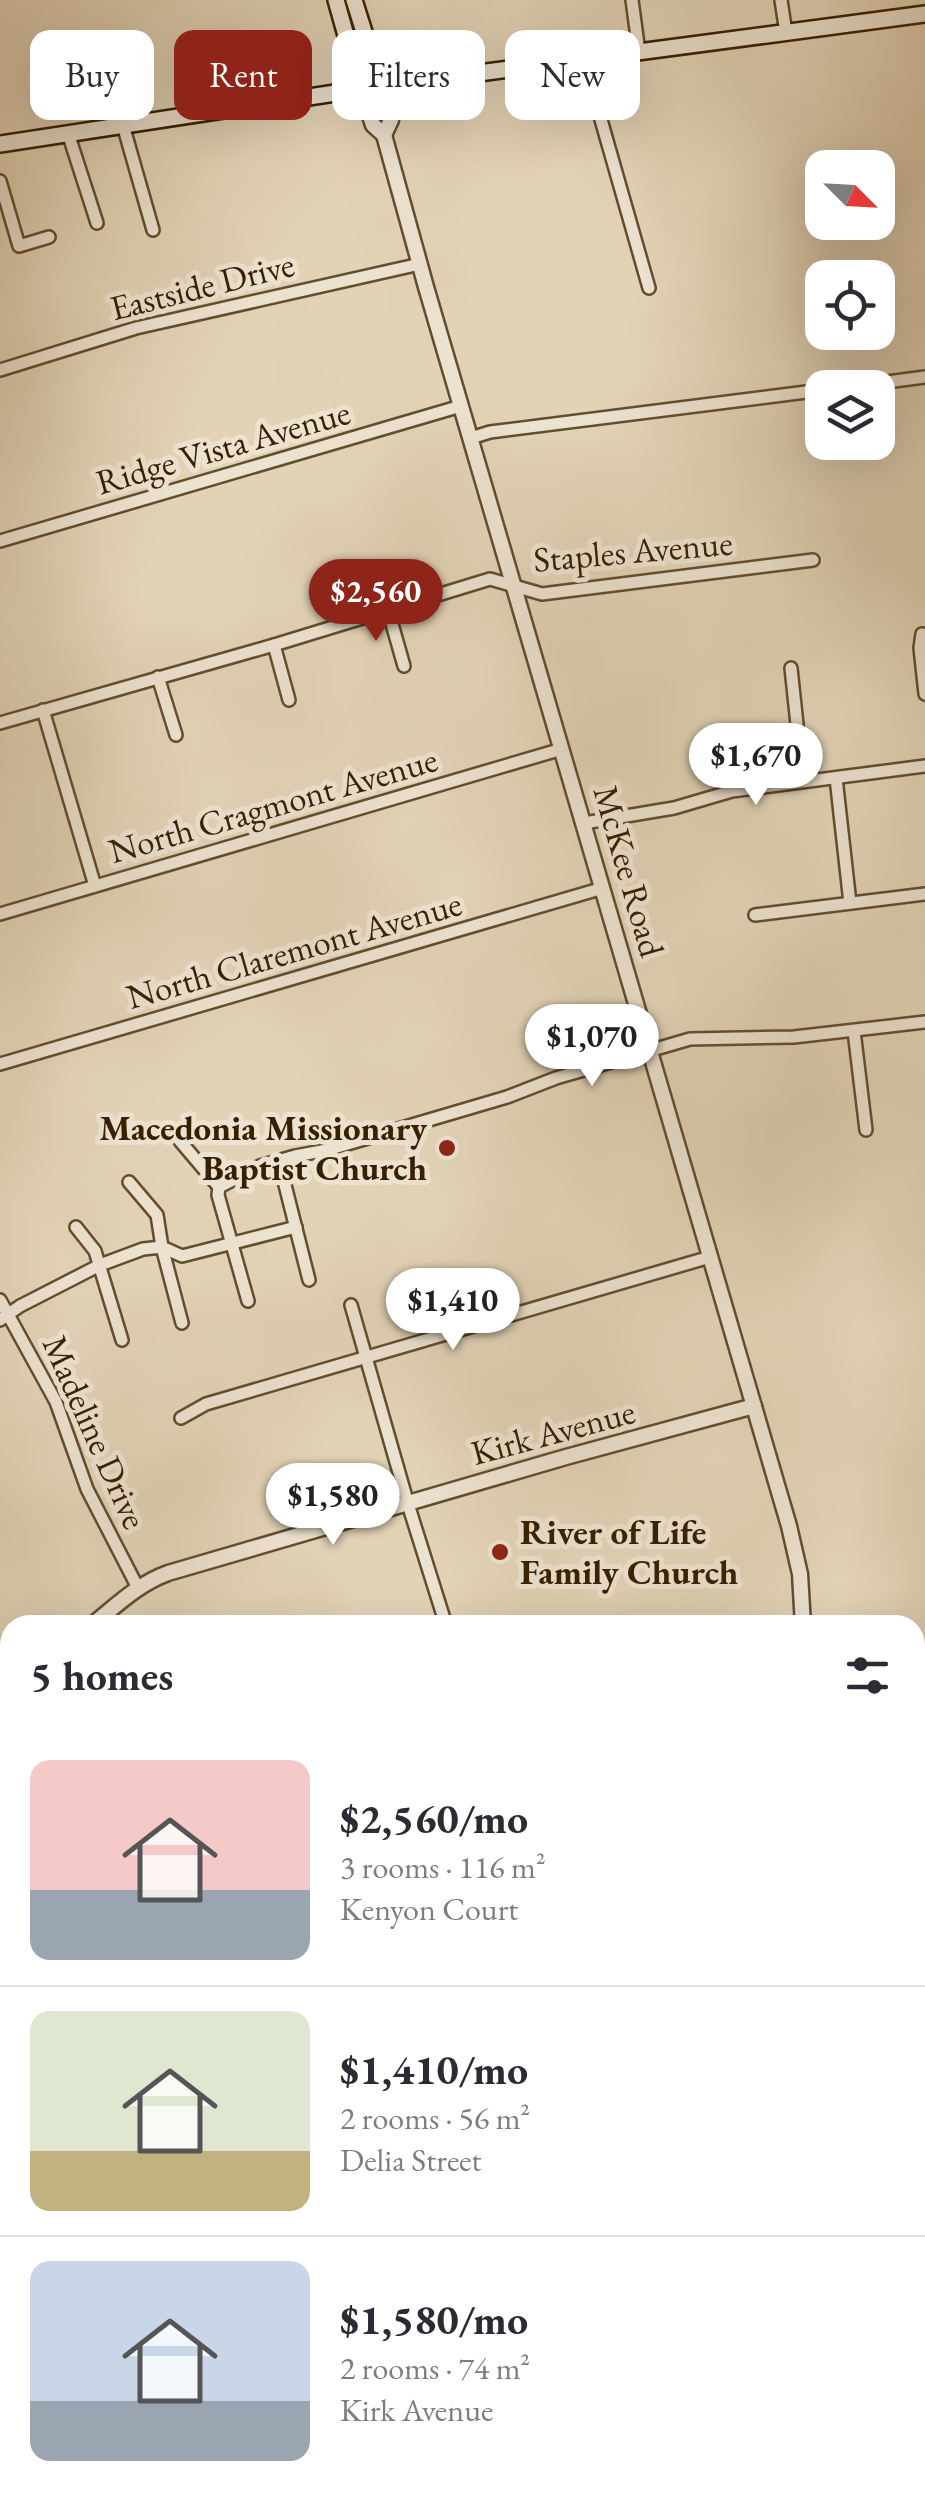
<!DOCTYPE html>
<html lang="en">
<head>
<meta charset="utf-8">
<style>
	body { margin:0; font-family:"EB Garamond",serif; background:#f2f2f3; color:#2b2b33; height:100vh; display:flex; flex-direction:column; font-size:38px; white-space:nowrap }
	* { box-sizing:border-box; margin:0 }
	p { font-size:32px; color:#7c7c81 }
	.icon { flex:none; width:55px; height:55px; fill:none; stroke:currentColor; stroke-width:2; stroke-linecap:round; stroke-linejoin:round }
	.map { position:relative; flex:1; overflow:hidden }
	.details { position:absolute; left:0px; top:1615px; width:925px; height:892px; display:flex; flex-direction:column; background:#fff; border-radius:30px 30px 0 0; box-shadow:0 10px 40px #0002 }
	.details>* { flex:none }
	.hud { position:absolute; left:30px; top:30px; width:865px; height:90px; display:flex; gap:20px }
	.needle { width:65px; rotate:114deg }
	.buttons { position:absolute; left:805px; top:150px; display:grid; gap:20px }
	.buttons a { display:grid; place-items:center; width:90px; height:90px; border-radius:20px; background:#fff; box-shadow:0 10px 40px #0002; font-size:50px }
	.price { position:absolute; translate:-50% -85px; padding:0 22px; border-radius:35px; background:#fff; color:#222; font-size:32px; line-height:65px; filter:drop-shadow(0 2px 5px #0008) }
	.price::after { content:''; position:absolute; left:50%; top:60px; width:30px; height:22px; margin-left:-15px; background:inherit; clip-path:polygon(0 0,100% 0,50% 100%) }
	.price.on { background:#8f2418; color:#fff }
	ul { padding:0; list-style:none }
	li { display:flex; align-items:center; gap:30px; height:250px; padding:0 30px }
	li+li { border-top:2px solid #e1e1e2 }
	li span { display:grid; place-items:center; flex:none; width:280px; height:200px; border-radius:20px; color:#555 }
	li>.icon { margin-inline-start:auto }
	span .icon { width:120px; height:120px; fill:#fffc; stroke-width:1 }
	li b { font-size:42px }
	h2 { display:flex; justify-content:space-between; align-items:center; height:120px; padding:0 30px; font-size:42px }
	.tag { padding:0 35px; border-radius:20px; background:#fff; box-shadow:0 10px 40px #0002; font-size:35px; line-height:90px }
	.tag.on { background:#8f2418; color:#fff }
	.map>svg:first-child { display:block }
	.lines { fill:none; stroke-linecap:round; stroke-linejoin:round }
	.stream { stroke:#6f7b6a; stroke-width:4 }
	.minor-casing { stroke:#624d2e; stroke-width:16 }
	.tertiary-casing { stroke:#624d2e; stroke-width:19 }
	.secondary-casing { stroke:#372000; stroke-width:20 }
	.minor { stroke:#ece2d0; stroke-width:11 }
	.tertiary { stroke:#ece2d0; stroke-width:14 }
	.secondary { stroke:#ece2d0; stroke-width:15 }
	.poi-dot { fill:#8f2418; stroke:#ece2d0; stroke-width:4 }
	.labels { text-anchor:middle; stroke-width:10; stroke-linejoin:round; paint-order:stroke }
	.street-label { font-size:35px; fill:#372000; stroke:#ece2d0 }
	.poi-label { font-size:35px; font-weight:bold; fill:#372000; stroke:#ece2d0; text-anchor:end }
</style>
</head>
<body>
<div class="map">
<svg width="925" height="2507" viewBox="0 0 925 2507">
	<rect width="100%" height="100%" fill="#e2d3b7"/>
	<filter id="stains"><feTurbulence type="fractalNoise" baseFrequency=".002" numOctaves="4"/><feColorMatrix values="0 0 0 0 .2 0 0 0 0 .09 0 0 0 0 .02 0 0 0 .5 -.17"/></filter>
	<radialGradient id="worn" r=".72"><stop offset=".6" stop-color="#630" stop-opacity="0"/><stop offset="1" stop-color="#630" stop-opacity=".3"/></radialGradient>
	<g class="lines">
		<path class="stream" d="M586 2507V2498"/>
		<g class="minor-casing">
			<g id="minor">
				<path d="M632 0 639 52"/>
				<path d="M781 0 786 33"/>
				<path d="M584 60 649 288"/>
				<path d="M123 125 153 230"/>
				<path d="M68 133 97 223"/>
				<path d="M0 181 19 246 49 237"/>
				<path d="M0 370 136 328 420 264"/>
				<path d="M842 388 925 377"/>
				<path d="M471 438 490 432 822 390"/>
				<path d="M0 541 461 406"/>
				<path d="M388 610 404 666"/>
				<path d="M922 634 920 648 925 694"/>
				<path d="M274 645 289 700"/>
				<path d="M791 668 803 781"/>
				<path d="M158 677 176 735"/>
				<path d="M43 710 95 886"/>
				<path d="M0 723 274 645 490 579 542 594 813 560"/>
				<path d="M836 778 850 903"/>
				<path d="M584 823 674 808 732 791 925 766"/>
				<path d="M0 914 562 749"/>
				<path d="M755 915 925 894"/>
				<path d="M854 1031 866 1130"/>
				<path d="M0 1064 603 888"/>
				<path d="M180 1141 219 1187"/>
				<path d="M129 1182 157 1215 162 1247 182 1323"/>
				<path d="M285 1185 309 1280"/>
				<path d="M76 1227 95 1251 122 1340"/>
				<path d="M0 1300 56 1402 87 1489 138 1588"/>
				<path d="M248 1301 218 1195 219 1187 260 1166 295 1156 327 1150 507 1097 556 1078 690 1039 794 1037 925 1022"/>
				<path d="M351 1305 408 1504 446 1625"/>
				<path d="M0 1320 20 1306 100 1265 143 1249 162 1247 182 1256 296 1227"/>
				<path d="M181 1418 206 1404 710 1257"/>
				<path d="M0 1780 10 1792"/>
				<path d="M915 2048 925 2046"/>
				<path d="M915 2187 925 2185"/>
				<path d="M0 2252 10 2243"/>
				<path d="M0 2339 10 2351"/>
				<path d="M915 2355 925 2354"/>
				<path d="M0 2397 10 2409"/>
				<path d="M85 2498 93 2507"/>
				<path d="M132 2498 140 2507"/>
				<path d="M886 2505 925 2501"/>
			</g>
		</g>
		<g class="tertiary-casing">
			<g id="tertiary">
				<path d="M381 86 391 120 384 135"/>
				<path d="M361 89 373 125 384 135 426 287 789 1526 800 1574 803 1625"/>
				<path d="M92 1625C117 1605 138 1584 168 1573L566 1457 754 1406"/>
				<path d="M915 1674 925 1673"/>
				<path d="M0 1701 10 1692"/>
				<path d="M540 2507 541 2498"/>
			</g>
		</g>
		<g class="secondary-casing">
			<g id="secondary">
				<path d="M336 0 361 89"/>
				<path d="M354 0 381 86"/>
				<path d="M0 144 381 86 925 14"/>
				<path d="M0 2367 10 2379"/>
				<path d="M108 2498 116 2507"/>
			</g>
		</g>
		<use href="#minor" class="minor"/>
		<use href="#tertiary" class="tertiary"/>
		<use href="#secondary" class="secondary"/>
	</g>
	<g class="poi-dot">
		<circle cx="447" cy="1148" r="10"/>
		<circle cx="500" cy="1552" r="10"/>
	</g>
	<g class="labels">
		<g class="street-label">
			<text transform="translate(202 286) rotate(-14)" y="12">Eastside Drive</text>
			<text transform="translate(223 447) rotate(-16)" y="12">Ridge Vista Avenue</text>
			<text transform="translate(633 551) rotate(-5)" y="12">Staples Avenue</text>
			<text transform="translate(273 805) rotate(-16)" y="12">North Cragmont Avenue</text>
			<text transform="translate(629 871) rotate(74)" y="12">McKee Road</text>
			<text transform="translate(294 950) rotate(-16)" y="12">North Claremont Avenue</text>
			<text transform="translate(95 1432) rotate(66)" y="12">Madeline Drive</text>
			<text transform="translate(553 1432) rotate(-15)" y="12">Kirk Avenue</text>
		</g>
		<g class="poi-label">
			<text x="427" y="1140">Macedonia Missionary<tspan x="427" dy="40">Baptist Church</tspan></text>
			<text x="520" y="1544" text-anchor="start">River of Life<tspan x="520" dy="40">Family Church</tspan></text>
		</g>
	</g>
	<rect width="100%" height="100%" filter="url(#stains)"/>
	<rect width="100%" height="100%" fill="url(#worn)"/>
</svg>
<div class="buttons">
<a><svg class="needle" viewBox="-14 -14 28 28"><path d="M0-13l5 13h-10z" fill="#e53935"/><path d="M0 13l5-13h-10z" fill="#7c7c81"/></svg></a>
<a><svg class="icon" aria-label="locate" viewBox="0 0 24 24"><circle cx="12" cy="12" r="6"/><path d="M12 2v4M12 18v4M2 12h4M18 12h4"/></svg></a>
<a><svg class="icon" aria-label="layers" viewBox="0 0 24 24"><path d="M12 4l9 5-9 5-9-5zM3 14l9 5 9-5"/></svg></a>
</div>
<b class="price on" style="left:376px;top:644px">$2,560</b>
<b class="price" style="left:756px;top:808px">$1,670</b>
<b class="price" style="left:592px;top:1089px">$1,070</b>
<b class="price" style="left:453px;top:1353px">$1,410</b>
<b class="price" style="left:333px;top:1548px">$1,580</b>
<div class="hud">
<a class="tag">Buy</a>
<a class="tag on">Rent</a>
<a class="tag">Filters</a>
<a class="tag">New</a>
</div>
<section class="details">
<h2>5 homes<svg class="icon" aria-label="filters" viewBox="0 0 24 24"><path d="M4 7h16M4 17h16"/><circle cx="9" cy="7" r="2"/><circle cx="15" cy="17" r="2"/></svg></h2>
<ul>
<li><span style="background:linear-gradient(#f6c9c9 65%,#9aa5b1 0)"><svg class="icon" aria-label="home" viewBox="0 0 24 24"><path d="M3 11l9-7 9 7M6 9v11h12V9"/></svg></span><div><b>$2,560/mo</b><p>3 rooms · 116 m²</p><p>Kenyon Court</p></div></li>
<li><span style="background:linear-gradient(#dfe7d0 70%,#c2b280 0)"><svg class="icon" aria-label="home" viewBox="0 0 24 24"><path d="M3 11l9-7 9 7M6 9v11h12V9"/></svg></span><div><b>$1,410/mo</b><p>2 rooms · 56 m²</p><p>Delia Street</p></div></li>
<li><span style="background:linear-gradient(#c9d6e8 70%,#9aa5b1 0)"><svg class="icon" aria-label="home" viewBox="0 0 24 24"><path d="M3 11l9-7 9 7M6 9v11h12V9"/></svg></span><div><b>$1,580/mo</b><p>2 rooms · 74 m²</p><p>Kirk Avenue</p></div></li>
</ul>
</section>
</div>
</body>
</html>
